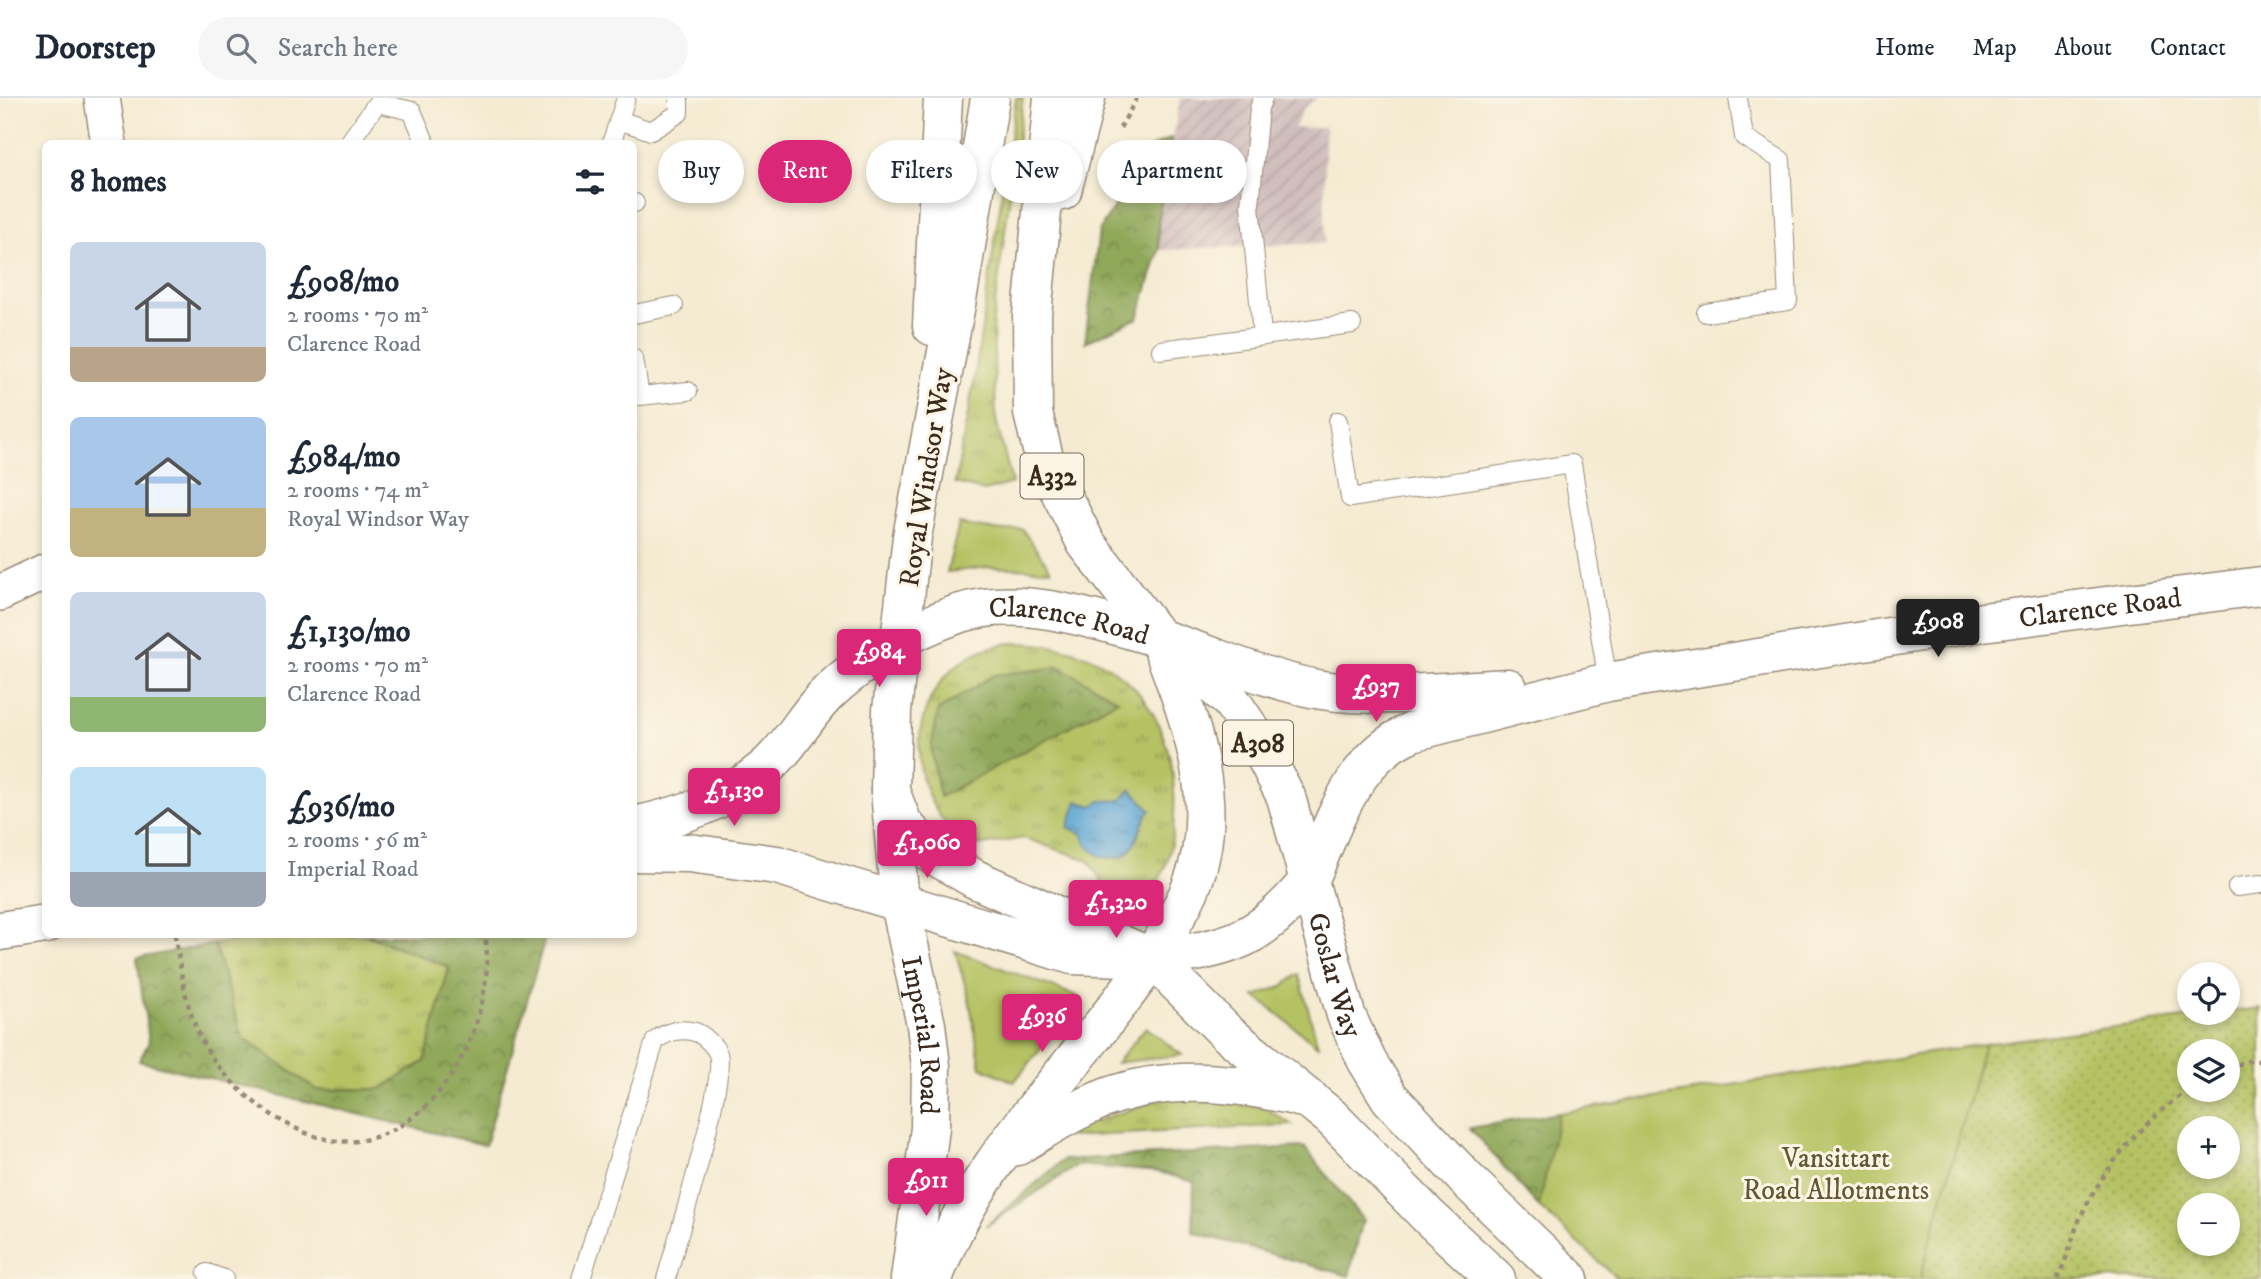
<!DOCTYPE html>
<html lang="en">
<head>
<meta charset="utf-8">
<style>
	body { margin:0; font-family:"IM FELL DW Pica",serif; background:#f6f6f7; color:#1f2937; height:100vh; display:flex; flex-direction:column; font-size:26px; white-space:nowrap }
	* { box-sizing:border-box; margin:0 }
	p { font-size:23px; color:#747a83 }
	.icon { flex:none; width:38px; height:38px; fill:none; stroke:currentColor; stroke-width:2; stroke-linecap:round; stroke-linejoin:round }
	.map { position:relative; flex:1; overflow:hidden }
	.sheet { position:absolute; left:42px; top:42px; width:595px; height:798px; display:flex; flex-direction:column; background:#fff; border-radius:10px; box-shadow:0 4px 10px #0003 }
	.sheet>* { flex:none }
	.guide { position:absolute; left:658px; top:42px; width:665px; height:63px; display:flex; gap:14px }
	.tools { position:absolute; left:2177px; top:864px; display:grid; gap:14px }
	.tools a { display:grid; place-items:center; width:63px; height:63px; border-radius:50%; background:#fff; box-shadow:0 4px 10px #0003; font-size:35px }
	.price { position:absolute; translate:-50% -60px; padding:0 16px; border-radius:7px; background:#db2777; color:#fff; font-size:23px; line-height:46px; filter:drop-shadow(0 2px 4px #0008) }
	.price::after { content:''; position:absolute; left:50%; top:42px; width:21px; height:16px; margin-left:-10px; background:inherit; clip-path:polygon(0 0,100% 0,50% 100%) }
	.price.on { background:#222; color:#fff }
	ul { padding:0; list-style:none }
	li { display:flex; align-items:center; gap:21px; height:175px; padding:0 28px }
	li span { display:grid; place-items:center; flex:none; width:196px; height:140px; border-radius:10px; color:#555 }
	li>.icon { margin-inline-start:auto }
	span .icon { width:84px; height:84px; fill:#fffc; stroke-width:1 }
	li b { font-size:30px }
	h2 { display:flex; justify-content:space-between; align-items:center; height:84px; padding:0 28px; font-size:30px }
	.pill { padding:0 24px; border-radius:32px; background:#fff; box-shadow:0 4px 10px #0003; font-size:24px; line-height:63px }
	.pill.on { background:#db2777; color:#fff }
	header { display:flex; align-items:center; gap:42px; box-sizing:border-box; height:98px; padding:0 35px; background:#fff; border-bottom:2px solid #e0e1e3 }
	header strong { font-size:33px }
	nav { display:flex; gap:38px; margin-inline-start:auto; font-size:24px }
	.search { width:490px; height:63px; background:#f6f6f7; display:flex; align-items:center; gap:18px; box-sizing:border-box; padding:0 24px; border-radius:38px; color:#747a83; font-size:26px }
	.map>svg:first-child { display:block }
	.industrial { fill:url(#industrial-furrows) }
	.grass { fill:url(#grass-tufts); stroke:#787641; stroke-width:2 }
	.forest { fill:url(#forest-crowns); stroke:#66693c; stroke-width:2 }
	.park { fill:url(#park-dots); stroke:#787641; stroke-width:2; fill-rule:evenodd }
	.garden { fill:#b5c264; stroke:#787641; stroke-width:2 }
	.water { fill:url(#water-ripples); stroke:#4c6778; stroke-width:2 }
	.lines { fill:none; stroke-linecap:round; stroke-linejoin:round }
	.lane-casing { stroke:#988a78; stroke-width:20 }
	.street-casing { stroke:#988a78; stroke-width:38 }
	.secondary-casing { stroke:#988a78; stroke-width:41 }
	.primary-casing { stroke:#988a78; stroke-width:41 }
	.path { stroke:#988a78; stroke-width:4.5; stroke-dasharray:5 5; stroke-linecap:butt }
	.lane { stroke:#fff; stroke-width:18 }
	.street { stroke:#fff; stroke-width:35 }
	.secondary { stroke:#fff; stroke-width:38 }
	.primary { stroke:#fff; stroke-width:38 }
	.labels { text-anchor:middle; stroke-width:6; stroke-linejoin:round; paint-order:stroke }
	.shield { fill:#fcf5e5; stroke:#75675a; stroke-width:2 }
	.shield-label { font-size:26px; font-weight:bold; fill:#3b2a1e }
	.street-label { font-size:28px; fill:#3b2a1e; stroke:#fcf5e5 }
	.park-label { font-size:28px; fill:#605833; stroke:#fcf5e5 }
</style>
</head>
<body>
<header>
<strong>Doorstep</strong>
<div class="search"><svg class="icon" aria-label="search" viewBox="0 0 24 24"><circle cx="10" cy="10" r="6"/><path d="M15 15l6 6"/></svg>Search here</div>
<nav><a>Home</a><a>Map</a><a>About</a><a>Contact</a></nav>
</header>
<div class="map">
<svg width="2261" height="1181" viewBox="0 0 2261 1181">
	<defs>
		<pattern id="industrial-furrows" width="10" height="10" patternUnits="userSpaceOnUse" patternTransform="scale(1.75)"><rect width="10" height="10" fill="#d1bfbe"/><path d="M-1 1l2-2M0 10L10 0M9 11l2-2" fill="none" stroke="#b4a4a3"/></pattern>
		<pattern id="grass-tufts" width="24" height="20" patternUnits="userSpaceOnUse" patternTransform="scale(1.75)"><rect width="24" height="20" fill="#b5c264"/><path d="M3 7l-1-3M5 7V3M7 7l1-3M15 17l-1-3M17 17v-4M19 17l1-3" fill="none" stroke="#949e52"/></pattern>
		<pattern id="forest-crowns" width="20" height="18" patternUnits="userSpaceOnUse" patternTransform="scale(1.75)"><rect width="20" height="18" fill="#90a85a"/><path d="M2 6a3 3 0 1 1 6 0M12 15a3 3 0 1 1 6 0" fill="none" stroke="#77894a"/></pattern>
		<pattern id="park-dots" width="8" height="8" patternUnits="userSpaceOnUse" patternTransform="scale(1.75)"><rect width="8" height="8" fill="#b5c264"/><path d="M2 2h.1M6 6h.1" fill="none" stroke="#949e52" stroke-width="1.8" stroke-linecap="round"/></pattern>
		<pattern id="water-ripples" width="26" height="14" patternUnits="userSpaceOnUse" patternTransform="scale(1.75)"><rect width="26" height="14" fill="#5ca4d3"/><path d="M2 4q2-2 4 0t4 0M15 11q2-2 4 0t4 0" fill="none" stroke="#4d86ab"/></pattern>
	</defs>
	<rect width="100%" height="100%" fill="#fcf5e5"/>
	<filter id="ink" filterUnits="userSpaceOnUse"><feTurbulence type="fractalNoise" baseFrequency=".0143" numOctaves="2"/><feDisplacementMap in="SourceGraphic" scale="14" xChannelSelector="R" yChannelSelector="G"/><feConvolveMatrix kernelMatrix="1 2 1 2 8 2 1 2 1" color-interpolation-filters="sRGB"/></filter>
	<filter id="wash" filterUnits="userSpaceOnUse"><feTurbulence type="fractalNoise" baseFrequency=".00686" numOctaves="4" result="noise"/><feDisplacementMap in="SourceGraphic" scale="28" xChannelSelector="R" yChannelSelector="G"/><feGaussianBlur stdDeviation="1.57" result="paint"/><feColorMatrix in="noise" values="0 0 0 0 0 0 0 0 0 0 0 0 0 0 0 0 0 1.4 0 .05"/><feComposite in="paint" operator="in"/></filter>
	<g filter="url(#wash)">
		<rect width="100%" height="100%" fill="#f4ebd2"/>
		<path class="industrial" d="M1180 0H1318L1304 10 1294 30 1325 29V145L1159 152 1158 123Z"/>
		<g class="grass">
			<path d="M1016 0H1023L993 222 996 322 1012 385 985 393 955 385 974 283Z"/>
			<path d="M1012 545C1053 545 1095 554 1126 582 1149 602 1163 632 1170 661 1178 695 1178 777 1144 797 1134 803 1124 802 1113 801L1088 762 1024 740 977 748C968 741 954 735 946 726 892 661 922 554 1012 545Z"/>
			<path d="M279 837H366L449 869 425 963 381 991 317 992 242 939 214 846Z"/>
			<path d="M1167 999 1262 1008 1292 1027 1071 1039 1075 1030Z"/>
		</g>
		<g class="forest">
			<path d="M1171 40V66L1168 67 1158 123 1159 152 1138 220 1085 244 1099 133 1150 50Z"/>
			<path d="M1060 569 1118 602 940 699 931 652 938 612 994 577Z"/>
			<path d="M366 837H546L485 1047 139 963 149 944 137 860 214 846 242 939 317 992 381 991 425 963 449 869Z"/>
			<path d="M1559 1015 1539 1109 1470 1030Z"/>
			<path d="M1304 1049 1363 1122 1349 1178 1193 1134 1194 1084 1159 1074 1078 1067 986 1128 1063 1062Z"/>
		</g>
		<path class="park" d="M2261 910V1181H1920L1984 946ZM2189 954H2228V992H2189ZM2189 1031H2228V1069H2189ZM2189 1108H2228V1146H2189Z"/>
		<g class="garden">
			<path d="M959 426 1001 433 1022 431 1051 472 990 469 947 474Z"/>
			<path d="M955 853 1082 900 1014 984 981 969 969 900Z"/>
			<path d="M1299 876 1318 948 1255 898 1283 888Z"/>
			<path d="M1146 929 1182 957 1116 965Z"/>
			<path d="M1984 946 1920 1181H1618L1539 1109 1559 1015Z"/>
		</g>
		<path class="water" d="M1131 691 1151 712C1136 727 1139 767 1105 759 1092 756 1086 747 1082 735L1068 730 1077 703 1092 708 1101 703 1121 702Z"/>
	</g>
	<g filter="url(#ink)">
		<g class="lines">
			<g class="lane-casing">
				<g id="lane">
					<path d="M377 5 412 13 426 46"/>
					<path d="M619 22 651 33 679 15V0"/>
					<path d="M348 46 377 5"/>
					<path d="M611 46 626 0"/>
					<path d="M634 105H635"/>
					<path d="M1706 215 1788 203 1781 62 1744 39 1738 0"/>
					<path d="M634 216 674 208"/>
					<path d="M1262 236 1250 107 1259 10 1263 0"/>
					<path d="M1161 252 1352 226"/>
					<path d="M634 261 640 298 688 293"/>
					<path d="M1338 323 1350 400 1572 366 1608 584"/>
					<path d="M2237 789 2261 786"/>
					<path d="M207 1175 224 1181"/>
					<path d="M581 1181 655 943C667 933 680 930 695 934 703 936 715 948 718 956 727 981 676 1145 666 1181"/>
				</g>
			</g>
			<g class="street-casing">
				<g id="street">
					<path d="M102 0 109 46"/>
					<path d="M0 495 46 473"/>
				</g>
			</g>
			<g class="secondary-casing">
				<g id="secondary">
					<path d="M1159 540C1209 556 1271 584 1322 592 1383 601 1447 593 1508 590"/>
					<path id="s1" d="M890 693 900 805 926 927 931 968 930 1030 910 1181"/>
					<path d="M634 728C682 718 727 703 765 670 789 650 803 621 824 599 846 576 875 558 901 540"/>
					<path d="M634 754 689 755 777 767 1072 857 1152 860"/>
					<path id="s2" d="M1310 781C1334 726 1352 659 1412 634L1608 584 1983 524 2261 488"/>
					<path d="M0 833 46 826"/>
					<path d="M1017 1048C1046 1030 1076 1011 1108 999 1174 975 1245 985 1311 1002"/>
					<path d="M933 1181C977 1057 1080 967 1152 860"/>
				</g>
			</g>
			<g class="primary-casing">
				<g id="primary">
					<path d="M990 0 960 185 912 439 892 612 890 693 903 726 932 756 975 781 1152 860 1227 935 1331 1019 1429 1119 1496 1181"/>
					<path id="s3" d="M1053 0 1032 217 1033 315 1045 364 1086 445 1159 540 1231 603 1256 640 1286 699 1346 917 1367 963 1390 1000 1467 1082 1569 1181"/>
					<path d="M1062 93 1086 0"/>
					<path d="M932 228 943 0"/>
					<path id="s4" d="M901 540C921 531 941 521 961 515 1022 496 1100 523 1159 540"/>
					<path d="M1152 860C1165 836 1181 814 1191 789 1224 707 1190 622 1161 545"/>
					<path d="M1152 860C1232 850 1258 844 1310 781"/>
				</g>
			</g>
			<g class="path">
				<path d="M1120 30 1137 0"/>
				<path d="M175 836C180 872 186 912 203 945 228 992 300 1050 357 1043 407 1037 446 994 466 951 482 916 491 874 485 836"/>
				<path d="M2228 971 2247 963H2261"/>
				<path d="M2057 1181C2069 1159 2073 1132 2085 1110 2109 1064 2145 1020 2189 992"/>
			</g>
			<use href="#lane" class="lane"/>
			<use href="#street" class="street"/>
			<use href="#secondary" class="secondary"/>
			<use href="#primary" class="primary"/>
		</g>
	</g>
	<g class="labels">
		<g class="shield">
			<rect x="1020.5" y="355.5" width="63" height="45" rx="5"/>
			<rect x="1223" y="622.5" width="70" height="45" rx="5"/>
		</g>
		<g class="shield-label">
			<text x="1052" y="387">A332</text>
			<text x="1258" y="654">A308</text>
		</g>
		<g class="street-label">
			<text transform="translate(925 379) rotate(-81)" y="10">Royal Windsor Way</text>
			<text dy="10" stroke="none"><textPath href="#s2" startOffset="884">Clarence Road</textPath></text>
			<text dy="10" stroke="none"><textPath href="#s4" startOffset="175">Clarence Road</textPath></text>
			<text dy="10" stroke="none"><textPath href="#s3" startOffset="968">Goslar Way</textPath></text>
			<text dy="10" stroke="none"><textPath href="#s1" startOffset="247">Imperial Road</textPath></text>
		</g>
		<g class="park-label">
			<text x="1836" y="1069">Vansittart<tspan x="1836" dy="32">Road Allotments</tspan></text>
		</g>
	</g>
</svg>
<div class="tools">
<a><svg class="icon" aria-label="locate" viewBox="0 0 24 24"><circle cx="12" cy="12" r="6"/><path d="M12 2v4M12 18v4M2 12h4M18 12h4"/></svg></a>
<a><svg class="icon" aria-label="layers" viewBox="0 0 24 24"><path d="M12 4l9 5-9 5-9-5zM3 14l9 5 9-5"/></svg></a>
<a>+</a>
<a>−</a>
</div>
<b class="price on" style="left:1938px;top:561px">£908</b>
<b class="price" style="left:879px;top:591px">£984</b>
<b class="price" style="left:1376px;top:626px">£937</b>
<b class="price" style="left:734px;top:730px">£1,130</b>
<b class="price" style="left:927px;top:782px">£1,060</b>
<b class="price" style="left:1116px;top:842px">£1,320</b>
<b class="price" style="left:1042px;top:956px">£936</b>
<b class="price" style="left:926px;top:1120px">£911</b>
<div class="guide">
<a class="pill">Buy</a>
<a class="pill on">Rent</a>
<a class="pill">Filters</a>
<a class="pill">New</a>
<a class="pill">Apartment</a>
</div>
<section class="sheet">
<h2>8 homes<svg class="icon" aria-label="filters" viewBox="0 0 24 24"><path d="M4 7h16M4 17h16"/><circle cx="9" cy="7" r="2"/><circle cx="15" cy="17" r="2"/></svg></h2>
<ul>
<li><span style="background:linear-gradient(#c9d6e8 75%,#b9a48a 0)"><svg class="icon" aria-label="home" viewBox="0 0 24 24"><path d="M3 11l9-7 9 7M6 9v11h12V9"/></svg></span><div><b>£908/mo</b><p>2 rooms · 70 m²</p><p>Clarence Road</p></div></li>
<li><span style="background:linear-gradient(#a9c7e8 65%,#c2b280 0)"><svg class="icon" aria-label="home" viewBox="0 0 24 24"><path d="M3 11l9-7 9 7M6 9v11h12V9"/></svg></span><div><b>£984/mo</b><p>2 rooms · 74 m²</p><p>Royal Windsor Way</p></div></li>
<li><span style="background:linear-gradient(#c9d6e8 75%,#8fb573 0)"><svg class="icon" aria-label="home" viewBox="0 0 24 24"><path d="M3 11l9-7 9 7M6 9v11h12V9"/></svg></span><div><b>£1,130/mo</b><p>2 rooms · 70 m²</p><p>Clarence Road</p></div></li>
<li><span style="background:linear-gradient(#bfe0f5 75%,#9aa5b1 0)"><svg class="icon" aria-label="home" viewBox="0 0 24 24"><path d="M3 11l9-7 9 7M6 9v11h12V9"/></svg></span><div><b>£936/mo</b><p>2 rooms · 56 m²</p><p>Imperial Road</p></div></li>
</ul>
</section>
</div>
</body>
</html>
